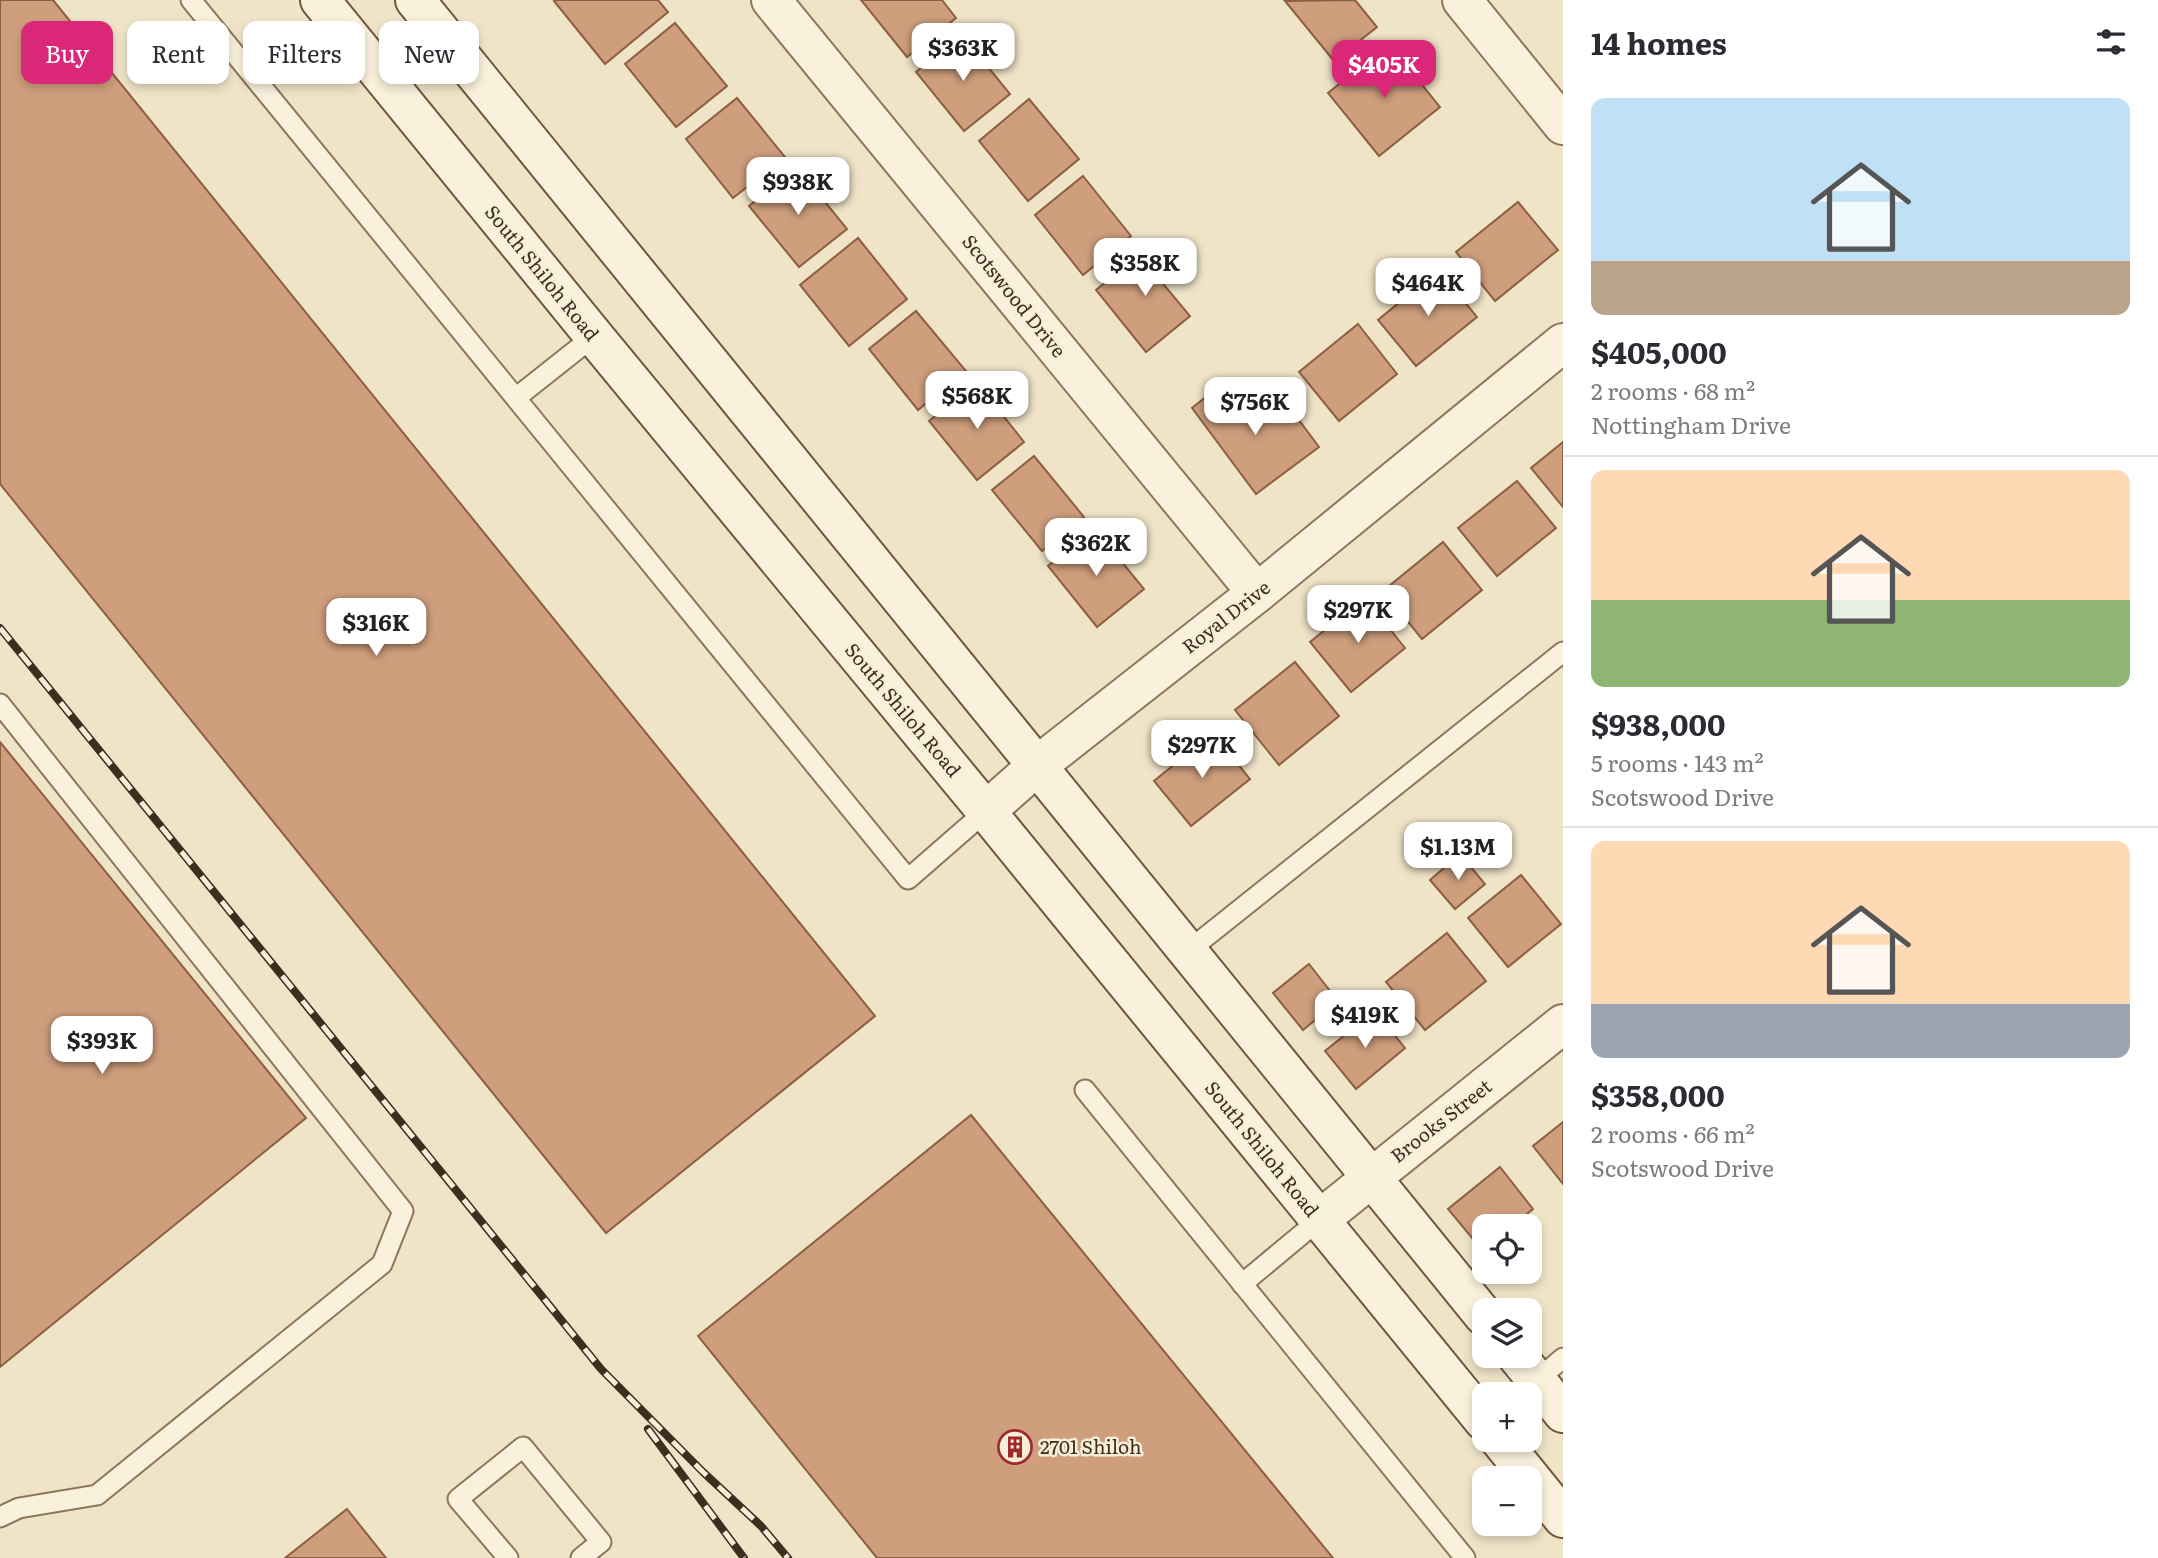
<!DOCTYPE html>
<html lang="en">
<head>
<meta charset="utf-8">
<style>
	body { margin:0; font-family:Literata,serif; background:#f7f7f7; color:#2b2b33; height:100vh; display:flex; flex-direction:column; font-size:26px; white-space:nowrap }
	* { box-sizing:border-box; margin:0 }
	p { font-size:23px; color:#7c7c81 }
	.icon { flex:none; width:38px; height:38px; fill:none; stroke:currentColor; stroke-width:2; stroke-linecap:round; stroke-linejoin:round }
	.map { position:relative; flex:1; overflow:hidden }
	.panel { display:flex; flex-direction:column; background:#fff; width:595px }
	.panel>* { flex:none }
	.banner { position:absolute; left:21px; top:21px; width:665px; height:63px; display:flex; gap:14px }
	.tools { position:absolute; left:1472px; top:1214px; display:grid; gap:14px }
	.tools a { display:grid; place-items:center; width:70px; height:70px; border-radius:14px; background:#fff; box-shadow:0 4px 10px #0003; font-size:35px }
	.price { position:absolute; translate:-50% -60px; padding:0 16px; border-radius:14px; background:#fff; color:#222; font-size:23px; line-height:46px; filter:drop-shadow(0 2px 4px #0008) }
	.price::after { content:''; position:absolute; left:50%; top:42px; width:21px; height:16px; margin-left:-10px; background:inherit; clip-path:polygon(0 0,100% 0,50% 100%) }
	.price.active { background:#db2777; color:#fff }
	ul { padding:0; list-style:none }
	li { display:grid; align-content:center; gap:14px; height:371px; padding:0 28px }
	li+li { border-top:2px solid #e1e1e2 }
	li span { display:grid; place-items:center; height:217px; border-radius:14px; color:#555 }
	li>.icon { margin-inline-start:auto }
	span .icon { width:126px; height:126px; fill:#fffc; stroke-width:1 }
	li b { font-size:30px }
	h2 { display:flex; justify-content:space-between; align-items:center; height:84px; padding:0 28px; font-size:30px }
	.tag { padding:0 24px; border-radius:14px; background:#fff; box-shadow:0 4px 10px #0003; font-size:24px; line-height:63px }
	.tag.active { background:#db2777; color:#fff }
	main { display:flex; flex:1; min-height:0 }
	.map>svg:first-child { display:block }
	.building { fill:#cf9f7d; stroke:#8d5f41; stroke-width:2 }
	.lines { fill:none; stroke-linecap:round; stroke-linejoin:round }
	.service-casing { stroke:#8d765c; stroke-width:23 }
	.minor-casing { stroke:#8d765c; stroke-width:42 }
	.secondary-casing { stroke:#6f573f; stroke-width:42 }
	.service { stroke:#faf1dc; stroke-width:19 }
	.minor { stroke:#faf1dc; stroke-width:38 }
	.secondary { stroke:#faf1dc; stroke-width:38 }
	.rail-casing { stroke:#3d2e20; stroke-width:8 }
	.rail { stroke:#f7eed8; stroke-width:5; stroke-dasharray:16; stroke-linecap:butt }
	.labels { text-anchor:middle; stroke-width:5; stroke-linejoin:round; paint-order:stroke }
	.street-label { font-size:19px; fill:#3d2e20; stroke:#f7eed8 }
	.poi-label { font-size:19px; fill:#3d2e20; stroke:#f7eed8; text-anchor:start }
</style>
</head>
<body>
<main>
<div class="map">
<svg width="1563" height="1558" viewBox="0 0 1563 1558">
	<rect width="100%" height="100%" fill="#f0e4c8"/>
	<g class="building">
		<path d="M0 0H53L875 1016 606 1233 0 484Z"/>
		<path d="M556 0H658L668 12 605 64 554 1Z"/>
		<path d="M861 0H942L956 18 907 57Z"/>
		<path d="M1355 0 1377 27 1334 61 1285 1Z"/>
		<path d="M675 23 727 86 676 127 625 64Z"/>
		<path d="M962 35 1010 94 964 131 916 72Z"/>
		<path d="M1389 44 1440 107 1379 156 1328 93Z"/>
		<path d="M737 98 785 157 733 198 686 139Z"/>
		<path d="M1029 99 1079 159 1028 201 979 141Z"/>
		<path d="M797 167 847 229 799 267 749 206Z"/>
		<path d="M1083 176 1131 236 1083 275 1035 215Z"/>
		<path d="M1518 202 1558 250 1495 301 1456 252Z"/>
		<path d="M858 238 907 299 849 346 800 285Z"/>
		<path d="M1156 242 1175 266 1159 279 1190 316 1146 352 1096 290Z"/>
		<path d="M1439 270 1477 317 1416 366 1378 320Z"/>
		<path d="M916 311 966 371 918 410 869 349Z"/>
		<path d="M1358 324 1397 374 1339 421 1299 372Z"/>
		<path d="M1226 381 1256 421 1284 400 1319 447 1256 494 1192 408Z"/>
		<path d="M977 383 1024 442 977 480 929 421Z"/>
		<path d="M1563 442V507L1531 468Z"/>
		<path d="M1034 456 1084 517 1042 551 992 490Z"/>
		<path d="M1517 481 1556 528 1497 576 1458 528Z"/>
		<path d="M1095 529 1144 589 1097 627 1048 566Z"/>
		<path d="M1443 542 1482 590 1422 639 1383 591Z"/>
		<path d="M1365 598 1405 648 1351 692 1310 642Z"/>
		<path d="M1295 662 1339 716 1279 765 1235 710Z"/>
		<path d="M1213 733 1250 779 1191 826 1154 781Z"/>
		<path d="M0 742 306 1118 0 1367Z"/>
		<path d="M1460 854 1485 884 1455 909 1430 880Z"/>
		<path d="M1521 875 1561 924 1508 967 1468 918Z"/>
		<path d="M1447 933 1486 981 1425 1030 1386 982Z"/>
		<path d="M1309 964 1338 1001 1303 1030 1273 993Z"/>
		<path d="M1375 1011 1405 1048 1356 1089 1325 1051Z"/>
		<path d="M971 1115 1333 1558H877L698 1336Z"/>
		<path d="M1563 1122V1184L1533 1146Z"/>
		<path d="M1500 1167 1533 1209 1511 1227H1484V1248L1482 1250 1448 1209Z"/>
		<path d="M347 1509 386 1558H285Z"/>
	</g>
	<g class="lines">
		<g class="service-casing">
			<g id="service">
				<path d="M191 0 908 879 986 811"/>
				<path d="M517 397 594 336"/>
				<path d="M0 704 403 1211 382 1264 97 1495 19 1508 0 1517"/>
				<path d="M1188 951 1563 652"/>
				<path d="M1085 1090 1465 1558"/>
				<path d="M1242 1284 1319 1220"/>
				<path d="M1537 1380 1563 1358"/>
				<path d="M508 1558 458 1499 523 1447 601 1542 581 1558"/>
			</g>
		</g>
		<g class="minor-casing">
			<g id="minor">
				<path d="M771 0 1257 593"/>
				<path d="M1462 0 1563 125"/>
				<path d="M986 811 1038 765 1257 593 1563 343"/>
				<path d="M1319 1220 1563 1024"/>
			</g>
		</g>
		<g class="secondary-casing">
			<g id="secondary">
				<path d="M320 0 594 336 986 811 1484 1421"/>
				<path d="M415 0 1484 1316"/>
				<path d="M1517 1356 1563 1413"/>
				<path d="M1500 1440 1563 1518"/>
			</g>
		</g>
		<use href="#service" class="service"/>
		<use href="#minor" class="minor"/>
		<use href="#secondary" class="secondary"/>
		<g class="rail-casing">
			<g id="rail">
				<path d="M0 628 601 1369 703 1472 761 1526 788 1558"/>
				<path d="M648 1429 744 1558"/>
			</g>
		</g>
		<use href="#rail" class="rail"/>
	</g>
	<defs>
		<g id="building-ring" transform="scale(1.75)"><circle r="9.5" fill="#f7eed8" stroke="#9e2a2b" stroke-width="1.5"/><path d="M-4-6H4V6H1V3H-1V6H-4ZM-2.5-4.3h1.7v1.8h-1.7ZM.8-4.3h1.7v1.8H.8ZM-2.5-1h1.7V.8h-1.7ZM.8-1h1.7V.8H.8Z" fill="#9e2a2b"/></g>
	</defs>
	<g fill-rule="evenodd">
		<use href="#building-ring" x="1015" y="1447"/>
	</g>
	<g class="labels">
		<g class="street-label">
			<text transform="translate(542 273) rotate(51)" y="7">South Shiloh Road</text>
			<text transform="translate(1014 296) rotate(51)" y="7">Scotswood Drive</text>
			<text transform="translate(1226 617) rotate(-38)" y="7">Royal Drive</text>
			<text transform="translate(903 710) rotate(50)" y="7">South Shiloh Road</text>
			<text transform="translate(1441 1121) rotate(-38)" y="7">Brooks Street</text>
			<text transform="translate(1262 1149) rotate(51)" y="7">South Shiloh Road</text>
		</g>
		<g class="poi-label">
			<text x="1040" y="1454">2701 Shiloh</text>
		</g>
	</g>
</svg>
<div class="tools">
<a><svg class="icon" aria-label="locate" viewBox="0 0 24 24"><circle cx="12" cy="12" r="6"/><path d="M12 2v4M12 18v4M2 12h4M18 12h4"/></svg></a>
<a><svg class="icon" aria-label="layers" viewBox="0 0 24 24"><path d="M12 4l9 5-9 5-9-5zM3 14l9 5 9-5"/></svg></a>
<a>+</a>
<a>−</a>
</div>
<b class="price" style="left:963px;top:83px">$363K</b>
<b class="price active" style="left:1384px;top:100px">$405K</b>
<b class="price" style="left:798px;top:217px">$938K</b>
<b class="price" style="left:1145px;top:298px">$358K</b>
<b class="price" style="left:1428px;top:318px">$464K</b>
<b class="price" style="left:977px;top:431px">$568K</b>
<b class="price" style="left:1255px;top:437px">$756K</b>
<b class="price" style="left:1096px;top:578px">$362K</b>
<b class="price" style="left:1358px;top:645px">$297K</b>
<b class="price" style="left:376px;top:658px">$316K</b>
<b class="price" style="left:1202px;top:780px">$297K</b>
<b class="price" style="left:1458px;top:882px">$1.13M</b>
<b class="price" style="left:1365px;top:1050px">$419K</b>
<b class="price" style="left:102px;top:1076px">$393K</b>
<div class="banner">
<a class="tag active">Buy</a>
<a class="tag">Rent</a>
<a class="tag">Filters</a>
<a class="tag">New</a>
</div>
</div>
<section class="panel">
<h2>14 homes<svg class="icon" aria-label="filters" viewBox="0 0 24 24"><path d="M4 7h16M4 17h16"/><circle cx="9" cy="7" r="2"/><circle cx="15" cy="17" r="2"/></svg></h2>
<ul>
<li><span style="background:linear-gradient(#bfe0f5 75%,#b9a48a 0)"><svg class="icon" aria-label="home" viewBox="0 0 24 24"><path d="M3 11l9-7 9 7M6 9v11h12V9"/></svg></span><div><b>$405,000</b><p>2 rooms · 68 m²</p><p>Nottingham Drive</p></div></li>
<li><span style="background:linear-gradient(#ffd9b3 60%,#8fb573 0)"><svg class="icon" aria-label="home" viewBox="0 0 24 24"><path d="M3 11l9-7 9 7M6 9v11h12V9"/></svg></span><div><b>$938,000</b><p>5 rooms · 143 m²</p><p>Scotswood Drive</p></div></li>
<li><span style="background:linear-gradient(#ffd9b3 75%,#9aa5b1 0)"><svg class="icon" aria-label="home" viewBox="0 0 24 24"><path d="M3 11l9-7 9 7M6 9v11h12V9"/></svg></span><div><b>$358,000</b><p>2 rooms · 66 m²</p><p>Scotswood Drive</p></div></li>
</ul>
</section>
</main>
</body>
</html>
